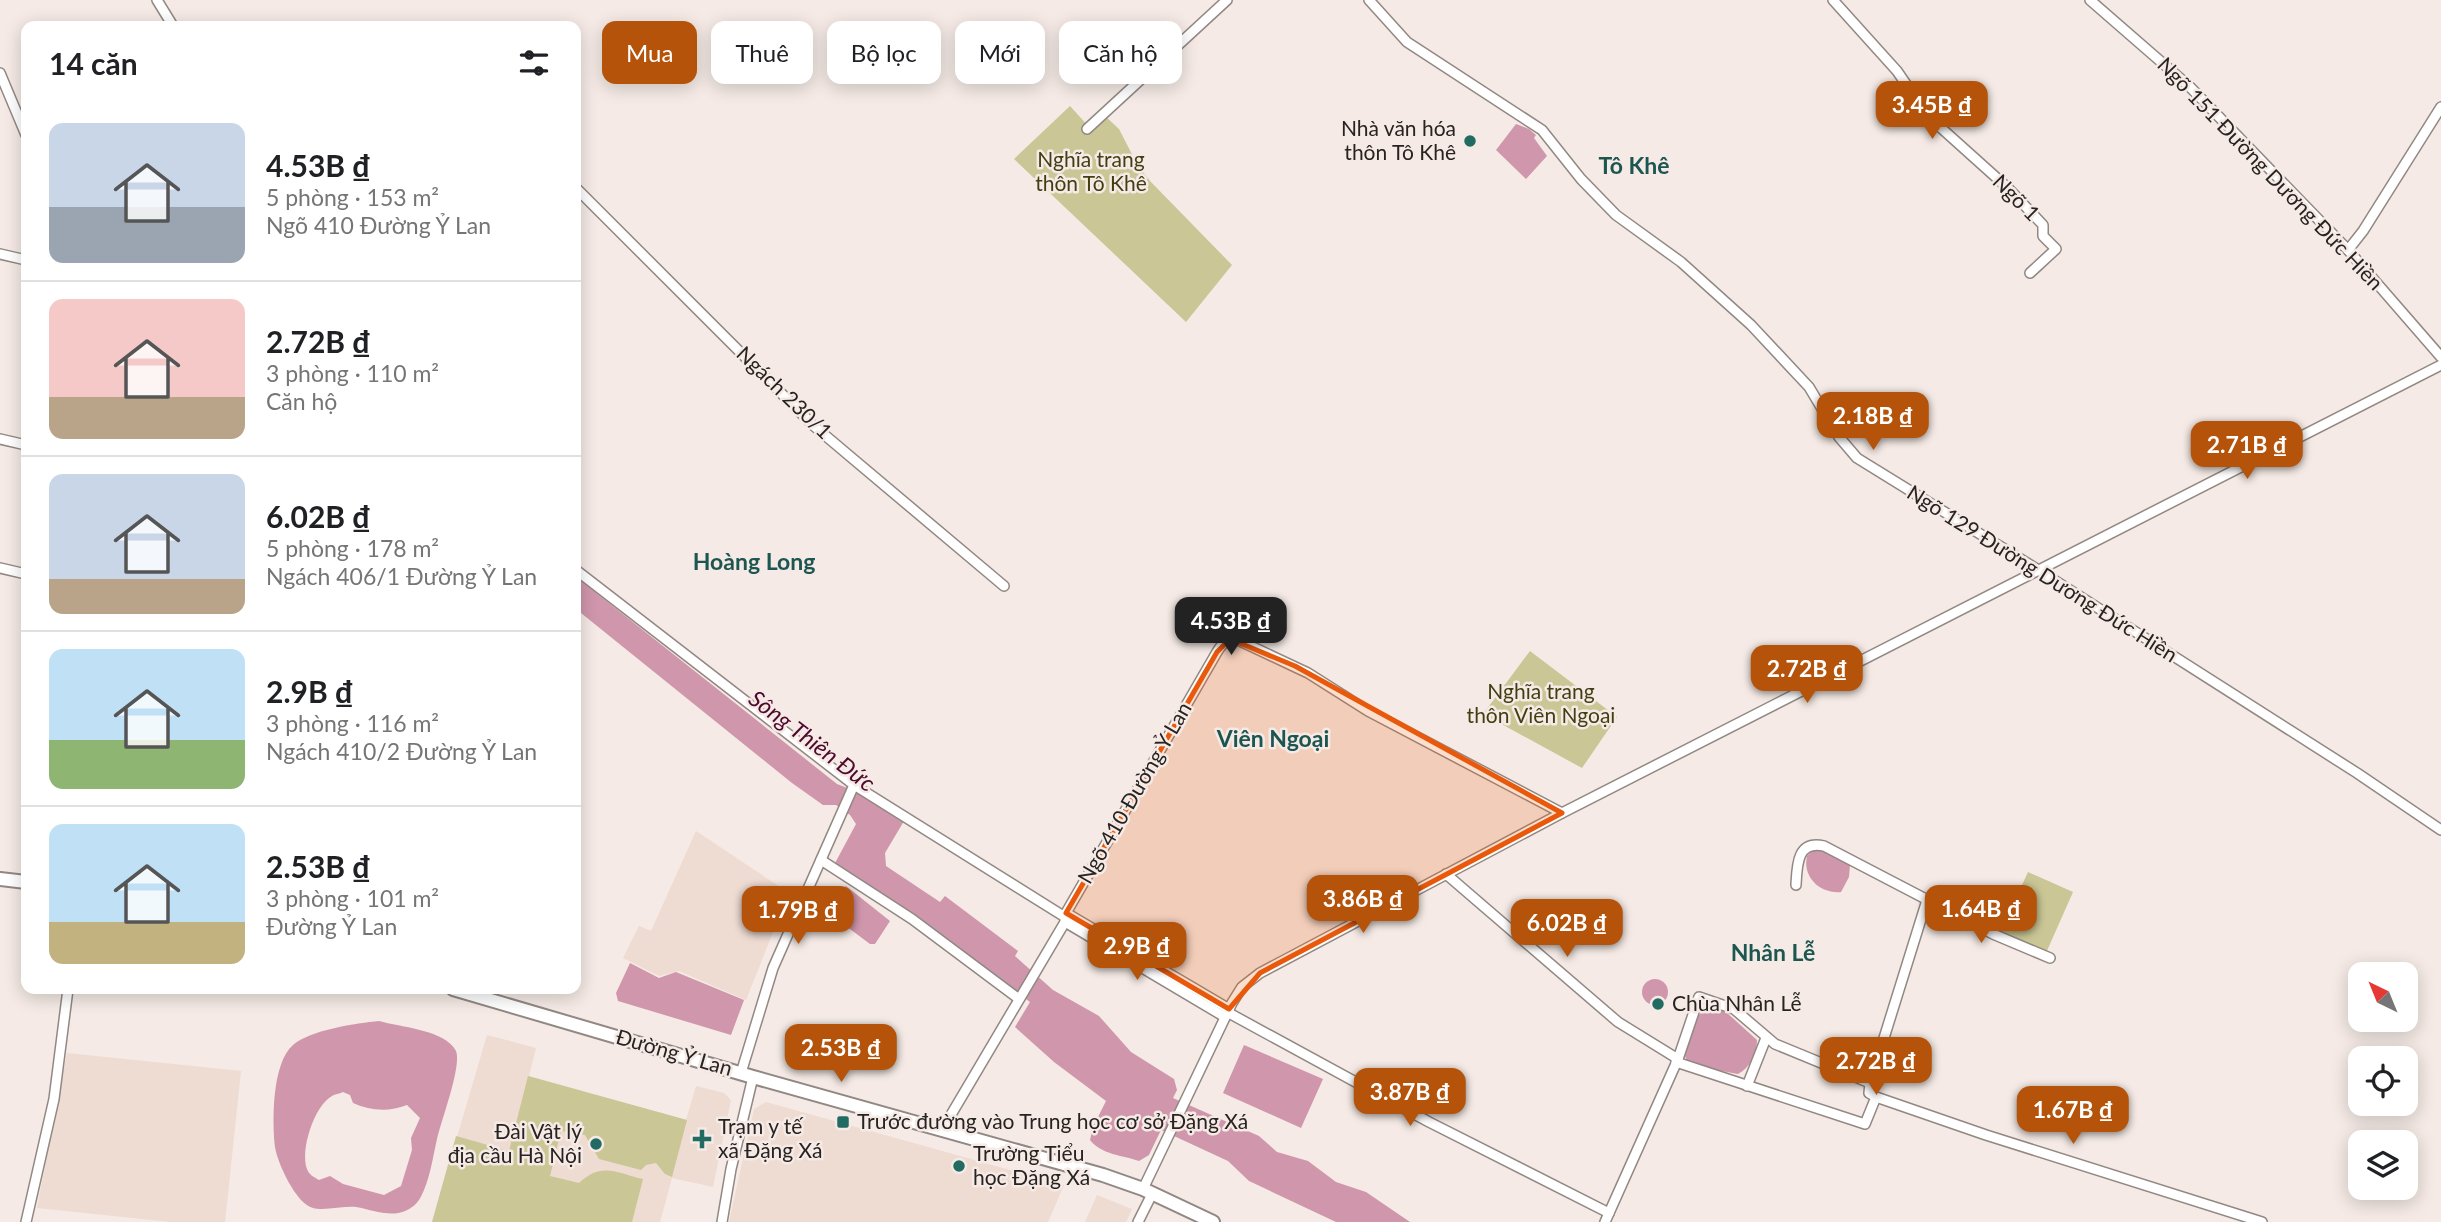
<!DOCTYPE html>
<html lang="vi">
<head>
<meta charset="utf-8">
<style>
	body { margin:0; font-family:Lato,sans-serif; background:#f6f6f6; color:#202124; height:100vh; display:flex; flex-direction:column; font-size:26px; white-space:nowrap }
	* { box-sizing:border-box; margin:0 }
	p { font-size:23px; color:#757577 }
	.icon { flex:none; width:38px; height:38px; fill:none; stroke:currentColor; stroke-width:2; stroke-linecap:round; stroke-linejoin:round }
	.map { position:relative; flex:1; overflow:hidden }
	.panel { position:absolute; left:21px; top:21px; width:560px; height:973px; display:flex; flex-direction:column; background:#fff; border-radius:14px; box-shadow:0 4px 18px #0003 }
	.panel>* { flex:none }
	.top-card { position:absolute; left:602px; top:21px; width:665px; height:63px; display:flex; gap:14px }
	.needle { width:46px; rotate:317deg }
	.fabs { position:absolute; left:2348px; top:962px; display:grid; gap:14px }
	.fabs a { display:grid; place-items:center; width:70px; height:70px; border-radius:14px; background:#fff; box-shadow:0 4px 18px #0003; font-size:35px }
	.price { position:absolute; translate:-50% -60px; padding:0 16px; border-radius:14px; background:#b45309; color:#fff; font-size:23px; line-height:46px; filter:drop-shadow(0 2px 4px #0008) }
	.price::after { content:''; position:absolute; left:50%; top:42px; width:21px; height:16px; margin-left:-10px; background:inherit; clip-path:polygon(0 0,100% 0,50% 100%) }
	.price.active { background:#222; color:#fff }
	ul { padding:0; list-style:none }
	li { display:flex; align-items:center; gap:21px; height:175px; padding:0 28px }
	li+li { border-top:2px solid #e0e0e0 }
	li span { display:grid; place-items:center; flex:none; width:196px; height:140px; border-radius:14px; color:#555 }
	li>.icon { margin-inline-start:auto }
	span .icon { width:84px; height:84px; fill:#fffc; stroke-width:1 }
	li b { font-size:30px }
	h2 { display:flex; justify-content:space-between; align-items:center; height:84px; padding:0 28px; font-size:30px }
	.pill { padding:0 24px; border-radius:14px; background:#fff; box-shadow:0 4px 18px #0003; font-size:24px; line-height:63px }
	.pill.active { background:#b45309; color:#fff }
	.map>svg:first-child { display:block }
	.built { fill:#eedbd2 }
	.green { fill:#cac695 }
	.water { fill:#d096ac; fill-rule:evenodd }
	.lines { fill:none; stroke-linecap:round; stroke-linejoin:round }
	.street-casing { stroke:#928883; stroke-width:12 }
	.secondary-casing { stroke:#928883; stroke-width:16 }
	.street { stroke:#fff; stroke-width:9 }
	.secondary { stroke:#fff; stroke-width:12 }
	.marked { fill:#e8590c; fill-opacity:0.2; stroke:#e8590c; stroke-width:5; stroke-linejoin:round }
	.poi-dot { fill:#216b63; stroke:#f5eae5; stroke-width:2.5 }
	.labels { text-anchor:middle; stroke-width:5; stroke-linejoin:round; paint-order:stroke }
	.poi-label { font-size:21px; fill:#272321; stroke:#f5eae5; text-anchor:start }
	.park-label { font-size:21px; fill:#433e12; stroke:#f5eae5 }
	.street-label { font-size:21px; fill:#272321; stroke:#f5eae5 }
	.neighbourhood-label { font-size:23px; font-weight:bold; fill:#1d5650; stroke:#f5eae5 }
	.water-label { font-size:23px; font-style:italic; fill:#4e092d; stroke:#f5eae5 }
</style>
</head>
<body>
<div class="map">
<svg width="2441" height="1222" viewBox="0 0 2441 1222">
	<rect width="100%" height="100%" fill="#f5eae5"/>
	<g class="built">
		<path d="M696 831 780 887 785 902 746 1000 679 971 659 976 623 958 639 926 651 931Z"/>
		<path d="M487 1035 536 1048 529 1076 686 1120 696 1086 724 1093 731 1100 713 1187 672 1178 660 1222H432Z"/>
		<path d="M67 1053 241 1071 225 1222H171L37 1208Z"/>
		<path d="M766 1102 928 1147 1064 1185 1048 1222H729L754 1109Z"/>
		<path d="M1097 1195 1132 1209 1126 1222H1085Z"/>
	</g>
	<g class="green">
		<path d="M1070 106 1090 128 1104 115 1119 129 1137 164 1150 181 1232 265 1186 322 1014 159Z"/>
		<path d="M1530 651 1617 717 1582 768 1483 714Z"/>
		<path d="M2028 872 2073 892 2046 953 2000 933Z"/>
		<path d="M528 1076 687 1120 672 1177 665 1174 656 1163 646 1165 641 1170 599 1159 585 1135 561 1131 550 1176 579 1183C601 1162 615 1172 643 1179L632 1222H432L456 1136 509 1151Z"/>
	</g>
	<g class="water">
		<path d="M1516 124 1529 129 1536 135 1534 138 1547 156 1526 179 1496 150Z"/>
		<path d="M576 577 837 784 855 791 904 821 885 853 886 866 940 902 945 896 1018 951 1015 956 1053 990 1099 1016 1131 1052 1174 1079 1177 1090 1173 1098 1259 1136 1277 1152 1308 1161 1336 1182 1366 1192 1410 1222H1336L1249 1181 1228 1161 1161 1130 1149 1155 1139 1161C1122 1155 1102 1155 1090 1140L1093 1127 1106 1101 1054 1062 1015 1027 1030 1002 927 924 834 865 856 824 850 815 836 805H823L792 783 576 609Z"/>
		<path d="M1820 849 1850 865 1849 877 1841 892C1821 894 1802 878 1807 856L1811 852Z"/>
		<path d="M846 886 890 921 875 944H870L842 923 849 907 838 892Z"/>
		<path d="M630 963 659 978 676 972 744 1000 731 1035 618 1001 616 993Z"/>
		<circle cx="1655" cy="992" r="13"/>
		<path d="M1708 1006 1726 1012 1757 1040C1757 1053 1750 1068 1738 1074L1711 1069 1687 1060 1683 1053 1698 1016Z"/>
		<path d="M379 1021C400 1027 446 1030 456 1051 462 1066 441 1121 437 1139 433 1156 431 1173 424 1190 421 1197 418 1203 412 1207 395 1220 374 1210 356 1207 343 1206 324 1211 313 1208 296 1204 277 1162 275 1147 272 1121 272 1063 293 1045 310 1030 357 1023 379 1021ZM343 1092 350 1095 353 1103C371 1111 389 1112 407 1105L420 1118 411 1138 412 1150 401 1186 384 1195 343 1184 330 1176 319 1180C314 1177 309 1175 307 1169 300 1150 314 1106 332 1096 335 1094 339 1094 343 1092Z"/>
		<path d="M1244 1045 1323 1079 1301 1128 1223 1093Z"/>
	</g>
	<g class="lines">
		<g class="street-casing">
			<g id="street">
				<path d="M157 0 173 26"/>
				<path d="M1369 0 1407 42 1542 130 1581 179 1616 215 1681 262 1751 325 1809 387 1839 437 1857 458 2040 571 2357 773 2441 830"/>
				<path d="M1833 0 1897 71 1919 103 1940 127 2009 189 2043 225V236L2056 249 2030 273"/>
				<path d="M2090 0 2190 87 2348 250 2441 357"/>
				<path d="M0 73 26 135"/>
				<path d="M1087 129 1227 0"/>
				<path d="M576 188 814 426 1004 586"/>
				<path d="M2348 250 2363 231 2441 107"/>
				<path d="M0 254 26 260"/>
				<path d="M0 439 26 445"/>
				<path d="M0 568 26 574"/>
				<path d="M576 570 854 785 1065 917"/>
				<path d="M821 860 912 919 1019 999"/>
				<path d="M1446 874 1618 1022 1678 1059"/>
				<path d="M1796 885C1797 865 1797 840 1824 846L1993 934 2050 958"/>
				<path d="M1066 913 1229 1009"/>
				<path d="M1065 922 1225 1017"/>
				<path d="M1227 1012 1429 1122 1609 1213"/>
				<path d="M1676 1062 1865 1124 1876 1097 1869 1093 1870 1083"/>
				<path d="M741 1073 773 968 854 785"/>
				<path d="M1747 1086 1766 1038"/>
				<path d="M1876 1097 1986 1135 2262 1222"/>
				<path d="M942 1130 1065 922 1066 913 1217 652C1223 642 1229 637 1240 641L1308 673 1368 711 1562 813"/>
				<path d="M1143 1189 1232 1003 1242 987 1260 973 1562 813 2441 365"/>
				<path d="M26 1222 54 1099 68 989"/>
				<path d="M722 1222 731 1169 753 1077"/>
				<path d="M1138 1222 1152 1194"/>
				<path d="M1605 1222 1678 1059 1699 997 1734 1009 1775 1044 1870 1083 1927 900"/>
			</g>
		</g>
		<g class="secondary-casing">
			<g id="secondary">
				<path d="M0 879 26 882"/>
				<path d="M453 989 753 1077 1103 1175 1143 1189 1213 1222"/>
			</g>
		</g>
		<use href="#street" class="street"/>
		<use href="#secondary" class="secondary"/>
	</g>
	<path class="marked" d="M1230 639 1295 666 1562 813 1260 973 1229 1009 1066 913 1217 652Z"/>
	<g class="poi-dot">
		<circle cx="1470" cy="141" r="7"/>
		<circle cx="1658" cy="1004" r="7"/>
		<rect x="836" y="1115" width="14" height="14" rx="3.5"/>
		<path d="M698.5 1128.5h7v7h7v7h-7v7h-7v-7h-7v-7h7z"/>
		<circle cx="596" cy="1144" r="7"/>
		<circle cx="959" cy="1166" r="7"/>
	</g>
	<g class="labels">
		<g class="poi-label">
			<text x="1456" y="136" text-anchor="end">Nhà văn hóa<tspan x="1456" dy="24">thôn Tô Khê</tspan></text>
			<text x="1672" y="1011">Chùa Nhân Lễ</text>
			<text x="857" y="1129">Trước đường vào Trung học cơ sở Đặng Xá</text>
			<text x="718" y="1134">Trạm y tế<tspan x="718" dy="24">xã Đặng Xá</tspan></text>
			<text x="582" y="1139" text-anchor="end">Đài Vật lý<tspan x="582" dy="24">địa cầu Hà Nội</tspan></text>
			<text x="973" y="1161">Trường Tiểu<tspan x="973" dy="24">học Đặng Xá</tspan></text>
		</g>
		<g class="park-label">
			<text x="1091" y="167">Nghĩa trang<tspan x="1091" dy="24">thôn Tô Khê</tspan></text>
			<text x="1541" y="699">Nghĩa trang<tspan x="1541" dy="24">thôn Viên Ngoại</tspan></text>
		</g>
		<g class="street-label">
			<text transform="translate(2270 174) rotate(46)" y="7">Ngõ 151 Đường Dương Đức Hiền</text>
			<text transform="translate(2016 198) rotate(45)" y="7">Ngõ 1</text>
			<text transform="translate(784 393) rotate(44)" y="7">Ngách 230/1</text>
			<text transform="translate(2042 574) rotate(32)" y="7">Ngõ 129 Đường Dương Đức Hiền</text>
			<text transform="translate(1135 793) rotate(-60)" y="7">Ngõ 410 Đường Ỷ Lan</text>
			<text transform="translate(674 1053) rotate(16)" y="7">Đường Ỷ Lan</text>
		</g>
		<g class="neighbourhood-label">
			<text x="1634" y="174">Tô Khê</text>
			<text x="754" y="570">Hoàng Long</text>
			<text x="1273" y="747">Viên Ngoại</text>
			<text x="1773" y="961">Nhân Lễ</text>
		</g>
		<g class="water-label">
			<text transform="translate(812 741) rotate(37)" y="8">Sông Thiên Đức</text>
		</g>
	</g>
</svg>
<div class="fabs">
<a><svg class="needle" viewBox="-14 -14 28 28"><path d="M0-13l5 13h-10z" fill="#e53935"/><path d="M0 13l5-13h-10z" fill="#757577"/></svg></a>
<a><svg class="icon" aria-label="locate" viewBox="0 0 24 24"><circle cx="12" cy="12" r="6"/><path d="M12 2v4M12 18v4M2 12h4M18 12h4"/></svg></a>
<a><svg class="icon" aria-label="layers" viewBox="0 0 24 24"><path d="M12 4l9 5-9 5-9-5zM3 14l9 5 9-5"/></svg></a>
</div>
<b class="price" style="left:1932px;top:141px">3.45B ₫</b>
<b class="price" style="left:1873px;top:452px">2.18B ₫</b>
<b class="price" style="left:2247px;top:481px">2.71B ₫</b>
<b class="price active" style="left:1231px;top:657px">4.53B ₫</b>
<b class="price" style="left:1807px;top:705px">2.72B ₫</b>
<b class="price" style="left:1363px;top:935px">3.86B ₫</b>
<b class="price" style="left:1981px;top:945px">1.64B ₫</b>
<b class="price" style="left:798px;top:946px">1.79B ₫</b>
<b class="price" style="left:1567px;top:959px">6.02B ₫</b>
<b class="price" style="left:1137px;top:982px">2.9B ₫</b>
<b class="price" style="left:841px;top:1084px">2.53B ₫</b>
<b class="price" style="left:1876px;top:1097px">2.72B ₫</b>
<b class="price" style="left:1410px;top:1128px">3.87B ₫</b>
<b class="price" style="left:2073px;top:1146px">1.67B ₫</b>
<div class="top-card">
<a class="pill active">Mua</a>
<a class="pill">Thuê</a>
<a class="pill">Bộ lọc</a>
<a class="pill">Mới</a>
<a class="pill">Căn hộ</a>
</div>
<section class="panel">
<h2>14 căn<svg class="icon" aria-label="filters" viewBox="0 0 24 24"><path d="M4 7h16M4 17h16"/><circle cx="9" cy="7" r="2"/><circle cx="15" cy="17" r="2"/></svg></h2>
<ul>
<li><span style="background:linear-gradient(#c9d6e8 60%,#9aa5b1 0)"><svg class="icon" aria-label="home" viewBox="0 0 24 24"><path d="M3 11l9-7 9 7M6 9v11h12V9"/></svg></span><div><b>4.53B ₫</b><p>5 phòng · 153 m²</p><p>Ngõ 410 Đường Ỷ Lan</p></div></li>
<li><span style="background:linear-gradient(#f6c9c9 70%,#b9a48a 0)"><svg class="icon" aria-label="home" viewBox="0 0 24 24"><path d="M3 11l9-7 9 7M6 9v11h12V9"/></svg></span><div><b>2.72B ₫</b><p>3 phòng · 110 m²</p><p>Căn hộ</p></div></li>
<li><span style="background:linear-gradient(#c9d6e8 75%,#b9a48a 0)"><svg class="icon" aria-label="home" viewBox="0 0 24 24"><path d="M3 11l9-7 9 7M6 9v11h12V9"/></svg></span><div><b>6.02B ₫</b><p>5 phòng · 178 m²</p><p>Ngách 406/1 Đường Ỷ Lan</p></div></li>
<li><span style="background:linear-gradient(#bfe0f5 65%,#8fb573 0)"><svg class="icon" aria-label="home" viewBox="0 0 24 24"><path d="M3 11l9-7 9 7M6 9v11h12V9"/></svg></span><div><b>2.9B ₫</b><p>3 phòng · 116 m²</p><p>Ngách 410/2 Đường Ỷ Lan</p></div></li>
<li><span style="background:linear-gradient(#bfe0f5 70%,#c2b280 0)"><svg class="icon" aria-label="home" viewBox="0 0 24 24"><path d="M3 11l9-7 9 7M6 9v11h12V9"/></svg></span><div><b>2.53B ₫</b><p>3 phòng · 101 m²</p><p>Đường Ỷ Lan</p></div></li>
</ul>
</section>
</div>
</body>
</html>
